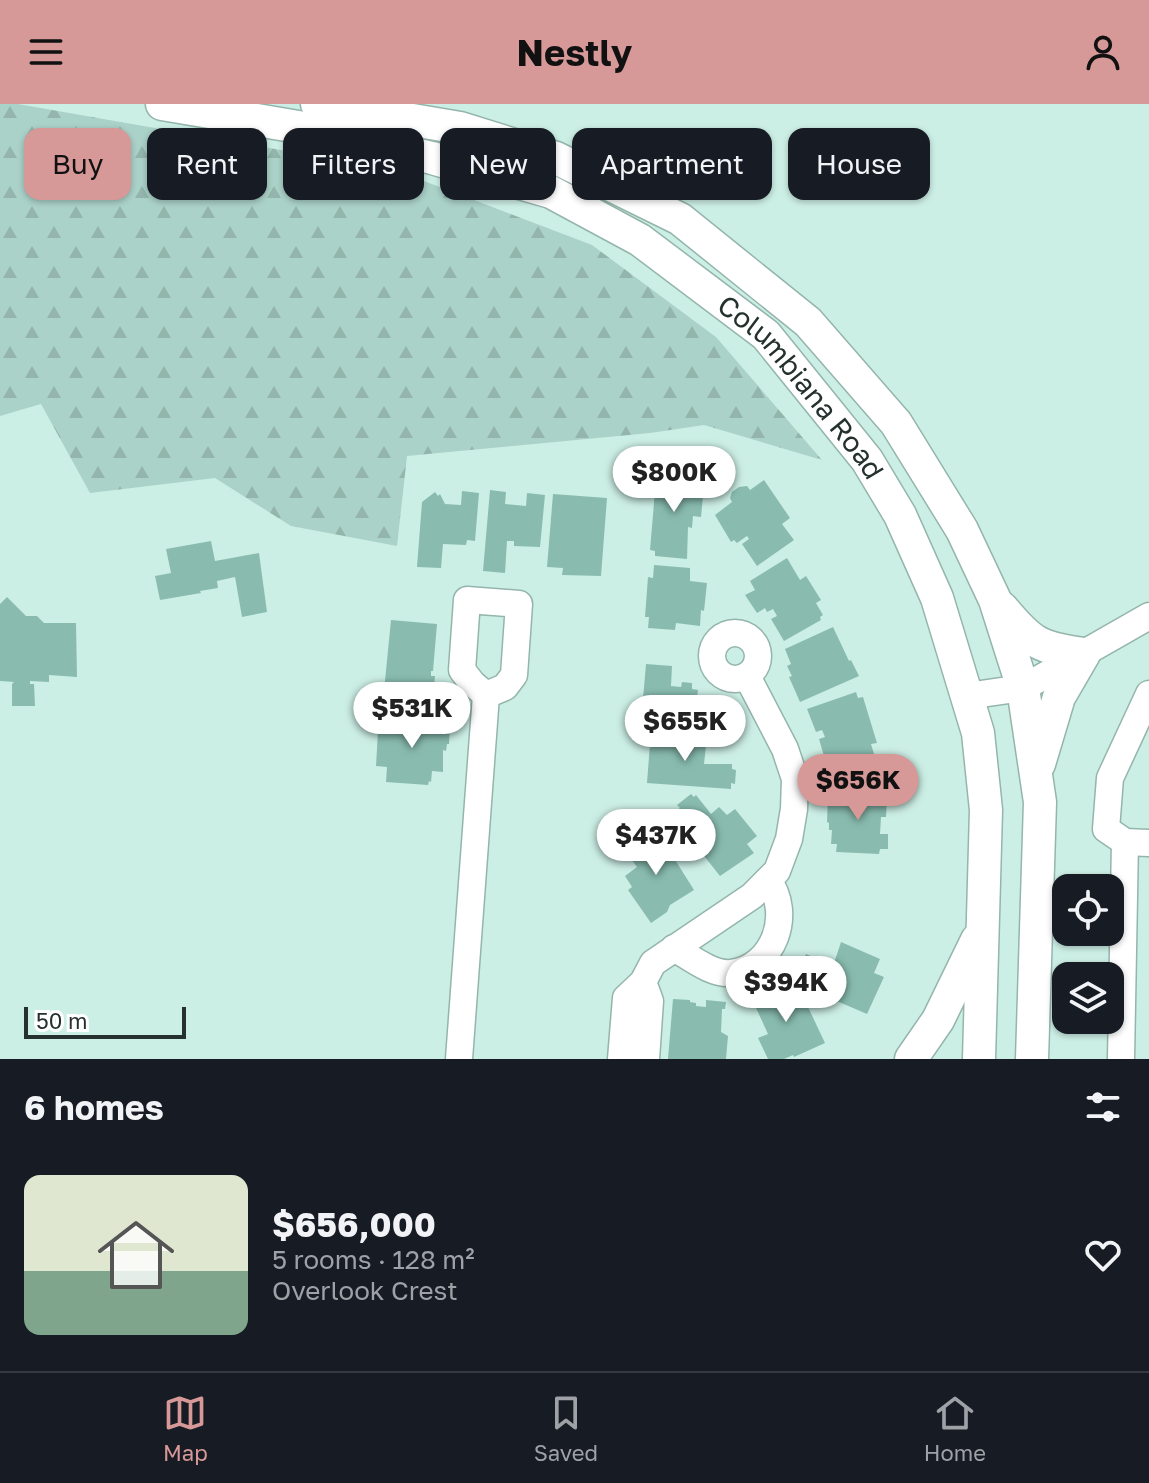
<!DOCTYPE html>
<html lang="en">
<head>
<meta charset="utf-8">
<style>
	body { margin:0; font-family:"Golos Text",sans-serif; background:#20242c; color:#f1f3f6; height:100vh; display:flex; flex-direction:column; font-size:30px; white-space:nowrap }
	* { box-sizing:border-box; margin:0 }
	p { font-size:26px; color:#9ea1a6 }
	.icon { flex:none; width:44px; height:44px; fill:none; stroke:currentColor; stroke-width:2; stroke-linecap:round; stroke-linejoin:round }
	.map { position:relative; height:955px; overflow:hidden }
	.sheet { display:flex; flex-direction:column; background:#171b24; flex:1 }
	.sheet>* { flex:none }
	.banner { position:absolute; left:24px; top:24px; width:1102px; height:72px; display:flex; gap:16px }
	.controls { position:absolute; left:1052px; top:770px; display:grid; gap:16px }
	.controls a { display:grid; place-items:center; width:72px; height:72px; border-radius:16px; background:#171b24; box-shadow:0 2px 6px #0004; font-size:40px }
	.scale { position:absolute; left:24px; bottom:20px; width:162px; box-sizing:border-box; padding-left:8px; border:4px solid #24312e; border-top:0; font-size:22px; line-height:28px; white-space:nowrap; color:#24312e; -webkit-text-stroke:6px #fff; paint-order:stroke }
	.price { position:absolute; translate:-50% -68px; padding:0 18px; border-radius:28px; background:#fff; color:#222; font-size:26px; line-height:52px; filter:drop-shadow(0 2px 4px #0008) }
	.price::after { content:''; position:absolute; left:50%; top:48px; width:24px; height:18px; margin-left:-12px; background:inherit; clip-path:polygon(0 0,100% 0,50% 100%) }
	.price.current { background:#d79898; color:#111 }
	ul { padding:0; list-style:none }
	li { display:flex; align-items:center; gap:24px; height:200px; padding:0 24px }
	li+li { border-top:2px solid #363941 }
	li span { display:grid; place-items:center; flex:none; width:224px; height:160px; border-radius:16px; color:#555 }
	li>.icon { margin-inline-start:auto }
	span .icon { width:96px; height:96px; fill:#fffc; stroke-width:1 }
	li b { font-size:34px }
	h2 { display:flex; justify-content:space-between; align-items:center; height:96px; padding:0 24px; font-size:34px }
	.chip { padding:0 28px; border-radius:16px; background:#171b24; box-shadow:0 2px 6px #0004; font-size:28px; line-height:72px }
	.chip.current { background:#d79898; color:#111 }
	header { display:flex; justify-content:space-between; align-items:center; height:104px; padding:0 24px; background:#d79898; color:#111; font-size:36px; font-weight:700 }
	.tabs { display:flex; justify-content:space-around; align-items:center; height:112px; border-top:2px solid #363941; background:#171b24; font-size:22px; color:#9ea1a6 }
	.tabs a { display:grid; justify-items:center; gap:4px }
	.tabs .current { color:#d79898 }
	.map>svg:first-child { display:block }
	.forest { fill:url(#forest-firs) }
	.building { fill:#89bcaf }
	.lines { fill:none; stroke-linecap:round; stroke-linejoin:round }
	.minor-casing { stroke:#94b5ac; stroke-width:29 }
	.major-casing { stroke:#94b5ac; stroke-width:35 }
	.minor { stroke:#fff; stroke-width:26 }
	.major { stroke:#fff; stroke-width:32 }
	.labels { text-anchor:middle; stroke-width:7; stroke-linejoin:round; paint-order:stroke }
	.street-label { font-size:28px; fill:#24312e; stroke:#fff }
</style>
</head>
<body>
<header><svg class="icon" aria-label="menu" viewBox="0 0 24 24"><path d="M4 6h16M4 12h16M4 18h16"/></svg>Nestly<svg class="icon" aria-label="person" viewBox="0 0 24 24"><circle cx="12" cy="8" r="4"/><path d="M4 21q1-7 8-7t8 7"/></svg></header>
<div class="map">
<svg width="1149" height="955" viewBox="0 0 1149 955">
	<defs>
		<pattern id="forest-firs" width="22" height="20" patternUnits="userSpaceOnUse" patternTransform="scale(2)"><rect width="22" height="20" fill="#abd2c8"/><path d="M5 1l3.5 6h-7zM16 11l3.5 6h-7z" fill="#93b5ac"/></pattern>
	</defs>
	<rect width="100%" height="100%" fill="#ccefe5"/>
	<path class="forest" d="M0 0H18L395 66 592 141 716 233 822 356 704 321 650 329 407 352 397 442 291 422 215 374 90 389 41 300 0 312Z"/>
	<g class="building">
		<path d="M674 368 698 372 696 391 703 392 701 413 693 412 692 424 688 423 687 455 655 452V447L650 446 656 375H662V369L674 370Z"/>
		<path d="M764 376 790 414 782 420 794 436 757 462 742 440 749 435 747 432 737 439 734 436 731 438 715 411 732 398 730 394 732 388 739 383 747 382 750 386Z"/>
		<path d="M490 386 506 388 505 400 526 402 527 389 545 391 540 443 514 442V437H507L505 469 483 467Z"/>
		<path d="M462 387 479 389 475 437 467 436 466 441 443 440 441 464 417 463 422 398 435 388 438 392 440 390 445 400 461 401Z"/>
		<path d="M553 390 607 394 601 472 562 471 563 464 547 463Z"/>
		<path d="M211 437 215 457 259 449 267 508 242 513 235 473 217 477 218 484 200 487 201 489 160 496 155 472 171 469 166 445Z"/>
		<path d="M787 454 800 476 806 472 821 496 816 499 823 511 820 513 821 516 784 537 771 515 777 512 773 505 767 508 765 504 757 509 745 491 755 486 750 477Z"/>
		<path d="M654 461 690 464V477L707 479 704 507 701 506 700 522 676 519 675 526 648 524 649 513H645L648 473 653 474Z"/>
		<path d="M7 493 26 512H37L44 519H76L77 573 49 571V578L30 577V580H34L35 602H12V580L14 578 0 577V500Z"/>
		<path d="M391 516 437 520 433 567H431V572H435L433 592 384 587Z"/>
		<path d="M833 523 849 557 851 556 859 572 800 598 789 573 792 572 787 562 791 560 785 545Z"/>
		<path d="M646 560 672 562 671 582 681 583 682 578 692 579V585L698 586 697 593H705V601L730 603 729 624 641 618Z"/>
		<path d="M856 588 858 594 863 593 877 639 871 640 874 650 855 655 853 651 826 659 819 635 825 633 822 626 816 628 807 605Z"/>
		<path d="M387 613 427 616 426 621 450 623 449 640H447L446 647 443 646V668L432 667 431 678 429 677 428 681 386 678 387 663 376 662 378 627H386Z"/>
		<path d="M651 627 707 632 704 660H732V665L736 666 735 680 731 679V685L647 679Z"/>
		<path d="M850 687 881 689 880 691 887 692 886 713H881L880 730H888V745H880L879 750 836 748 837 740H831L832 726H829V719L827 718 828 692 850 693Z"/>
		<path d="M691 690 694 693 696 691 711 710 719 703 727 711 735 705 757 732 747 740 754 749 720 772 693 738 699 734 677 706 680 704 677 701Z"/>
		<path d="M644 726 647 730 651 727 664 745 667 743 694 786 670 801 667 808 651 819 628 786 632 783 625 772 637 763 632 756 637 752 630 741 634 738 632 735Z"/>
		<path d="M841 838 880 855 874 869 884 873 867 910 818 889 820 884 799 875 803 866 799 865 806 850 833 862Z"/>
		<path d="M776 881 780 890 788 886 791 891 800 886 825 939 794 953 793 951 784 955H768L758 934 768 930 751 893Z"/>
		<path d="M673 895 690 896V898L696 899V902L706 903V896L726 898 725 905H722L721 928 728 932 726 955H668Z"/>
	</g>
	<g class="lines">
		<g class="minor-casing">
			<g id="minor">
				<path d="M467 496 519 500 514 571 505 583 486 591 472 579 462 566Z"/>
				<circle cx="735" cy="552" r="23"/>
				<path d="M1149 590 1110 674 1106 725 1125 738 1149 739"/>
				<path d="M967 592 1023 584 1149 512"/>
				<path d="M674 844C690 853 712 871 731 869 774 864 793 810 768 776"/>
				<path d="M643 878 650 897 646 955"/>
				<path d="M459 955 486 591"/>
				<path d="M621 955 626 894 643 878 653 859 752 792 777 767 789 735 794 705 795 675 785 645 747 572"/>
				<path d="M1121 955 1125 738"/>
			</g>
		</g>
		<g class="major-casing">
			<g id="major">
				<path id="s1" d="M162 0 304 24 432 54 551 88 640 136 766 231 867 356 900 411 937 494 978 629 986 706 979 955"/>
				<path d="M317 0 460 24 556 54 680 115 808 218 896 319 962 426 995 496 1023 584 1040 698 1032 955"/>
				<path d="M1002 504C1032 540 1038 543 1084 550L1059 593 1039 660"/>
				<path d="M911 955 938 916 977 836"/>
			</g>
		</g>
		<use href="#minor" class="minor"/>
		<use href="#major" class="major"/>
	</g>
	<g class="labels">
		<g class="street-label">
			<text dy="10" stroke="none"><textPath href="#s1" startOffset="720">Columbiana Road</textPath></text>
		</g>
	</g>
</svg>
<div class="controls">
<a><svg class="icon" aria-label="locate" viewBox="0 0 24 24"><circle cx="12" cy="12" r="6"/><path d="M12 2v4M12 18v4M2 12h4M18 12h4"/></svg></a>
<a><svg class="icon" aria-label="layers" viewBox="0 0 24 24"><path d="M12 4l9 5-9 5-9-5zM3 14l9 5 9-5"/></svg></a>
</div>
<div class="scale">50 m</div>
<b class="price" style="left:674px;top:410px">$800K</b>
<b class="price" style="left:412px;top:646px">$531K</b>
<b class="price" style="left:685px;top:659px">$655K</b>
<b class="price current" style="left:858px;top:718px">$656K</b>
<b class="price" style="left:656px;top:773px">$437K</b>
<b class="price" style="left:786px;top:920px">$394K</b>
<div class="banner">
<a class="chip current">Buy</a>
<a class="chip">Rent</a>
<a class="chip">Filters</a>
<a class="chip">New</a>
<a class="chip">Apartment</a>
<a class="chip">House</a>
</div>
</div>
<section class="sheet">
<h2>6 homes<svg class="icon" aria-label="filters" viewBox="0 0 24 24"><path d="M4 7h16M4 17h16"/><circle cx="9" cy="7" r="2"/><circle cx="15" cy="17" r="2"/></svg></h2>
<ul>
<li><span style="background:linear-gradient(#dfe7d0 60%,#7fa58c 0)"><svg class="icon" aria-label="home" viewBox="0 0 24 24"><path d="M3 11l9-7 9 7M6 9v11h12V9"/></svg></span><div><b>$656,000</b><p>5 rooms · 128 m²</p><p>Overlook Crest</p></div><svg class="icon" aria-label="heart" viewBox="0 0 24 24"><path d="M12 20l-8-8c-3-5 5-10 8-4 3-6 11-1 8 4z"/></svg></li>
</ul>
</section>
<nav class="tabs">
<a class="current"><svg class="icon" aria-label="map" viewBox="0 0 24 24"><path d="M3 6l6-2 6 2 6-2v14l-6 2-6-2-6 2zM9 4v14M15 6v14"/></svg>Map</a>
<a><svg class="icon" aria-label="saved" viewBox="0 0 24 24"><path d="M7 4h10v16l-5-4-5 4z"/></svg>Saved</a>
<a><svg class="icon" aria-label="home" viewBox="0 0 24 24"><path d="M3 11l9-7 9 7M6 9v11h12V9"/></svg>Home</a>
</nav>
</body>
</html>
